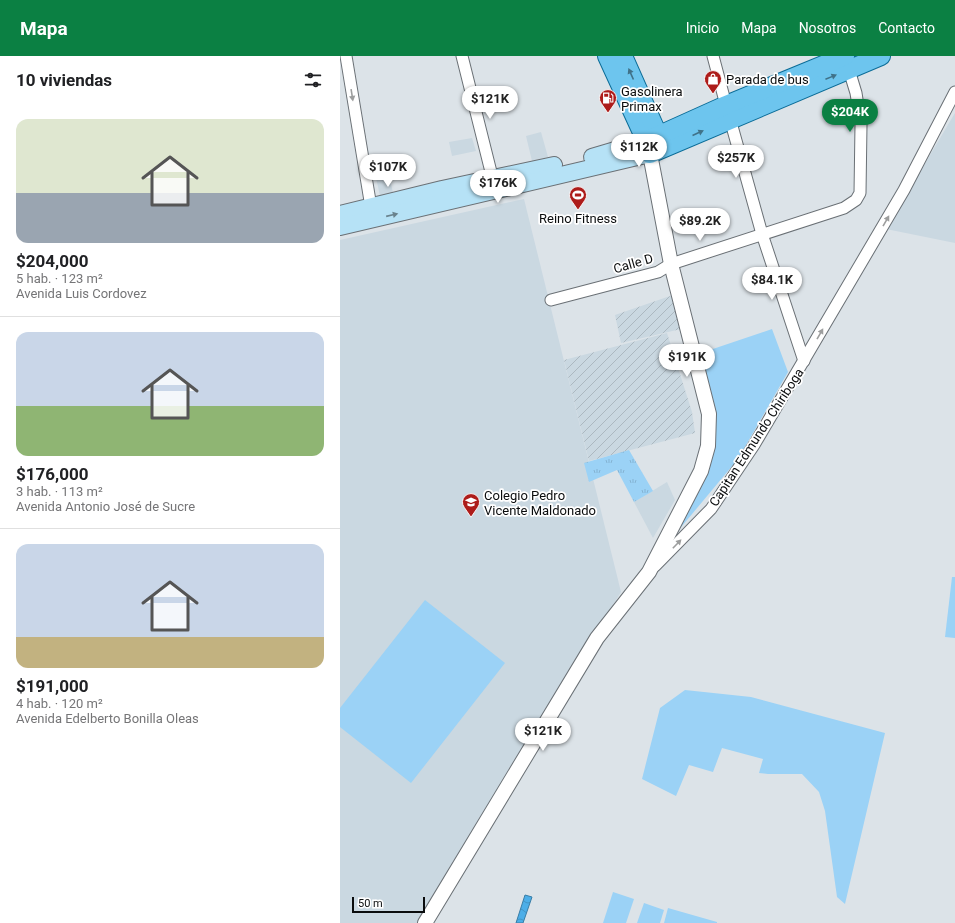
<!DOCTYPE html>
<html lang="es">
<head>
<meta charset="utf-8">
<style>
	body { margin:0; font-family:Roboto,sans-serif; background:#f6f6f6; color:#202124; height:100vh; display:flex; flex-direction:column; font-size:15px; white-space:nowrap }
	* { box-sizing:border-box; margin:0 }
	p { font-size:13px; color:#757577 }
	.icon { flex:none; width:22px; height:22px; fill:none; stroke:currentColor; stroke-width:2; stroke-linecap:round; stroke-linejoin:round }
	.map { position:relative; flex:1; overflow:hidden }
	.side { display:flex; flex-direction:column; background:#fff; width:340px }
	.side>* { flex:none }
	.scale { position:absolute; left:12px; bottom:10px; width:73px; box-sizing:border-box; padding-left:4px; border:2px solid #0a0c0d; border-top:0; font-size:11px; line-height:14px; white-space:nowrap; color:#0a0c0d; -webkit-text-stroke:3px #fff; paint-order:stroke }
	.price { position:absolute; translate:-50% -34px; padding:0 9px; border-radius:14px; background:#fff; color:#222; font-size:13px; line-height:26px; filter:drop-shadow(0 1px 2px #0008) }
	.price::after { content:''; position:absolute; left:50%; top:24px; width:12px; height:9px; margin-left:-6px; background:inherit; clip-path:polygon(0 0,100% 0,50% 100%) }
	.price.on { background:#0b8043; color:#fff }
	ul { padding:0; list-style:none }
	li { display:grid; align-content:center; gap:8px; height:212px; padding:0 16px }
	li+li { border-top:1px solid #e0e0e0 }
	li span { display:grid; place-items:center; height:124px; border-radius:12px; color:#555 }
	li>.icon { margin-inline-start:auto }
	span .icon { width:72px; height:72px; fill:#fffc; stroke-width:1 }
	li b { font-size:17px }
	h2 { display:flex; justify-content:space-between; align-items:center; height:48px; padding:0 16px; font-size:17px }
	header { display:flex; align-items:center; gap:24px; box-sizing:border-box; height:56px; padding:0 20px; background:#0b8043; color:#fff }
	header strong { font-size:19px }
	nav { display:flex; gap:22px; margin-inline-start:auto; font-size:14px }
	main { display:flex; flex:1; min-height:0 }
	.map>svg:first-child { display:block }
	.built { fill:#cad8e1 }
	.industrial { fill:url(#industrial-furrows) }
	.grass { fill:url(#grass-tufts) }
	.green { fill:#9bd2f6 }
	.water { fill:url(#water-waves); stroke:#387da6 }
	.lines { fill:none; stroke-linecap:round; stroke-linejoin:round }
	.minor-casing { stroke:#6a7075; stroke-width:13 }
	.tertiary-casing { stroke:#6a7075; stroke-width:16 }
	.secondary-casing { stroke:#6a7075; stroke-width:18 }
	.primary-casing { stroke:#0b6c97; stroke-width:20 }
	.minor { stroke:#fff; stroke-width:11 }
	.tertiary { stroke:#fff; stroke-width:14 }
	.secondary { stroke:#b6e2f6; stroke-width:16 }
	.primary { stroke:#6dc5ee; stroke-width:18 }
	.oneway { fill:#407289 }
	.oneway2 { fill:#9d9e9e }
	.oneway3 { fill:#69828d }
	.labels { text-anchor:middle; stroke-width:3.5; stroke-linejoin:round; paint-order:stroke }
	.poi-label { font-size:13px; fill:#0a0c0d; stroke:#fff; text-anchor:start }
	.street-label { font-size:13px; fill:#0a0c0d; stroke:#fff }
</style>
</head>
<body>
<header>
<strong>Mapa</strong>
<nav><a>Inicio</a><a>Mapa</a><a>Nosotros</a><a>Contacto</a></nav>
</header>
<main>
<section class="side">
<h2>10 viviendas<svg class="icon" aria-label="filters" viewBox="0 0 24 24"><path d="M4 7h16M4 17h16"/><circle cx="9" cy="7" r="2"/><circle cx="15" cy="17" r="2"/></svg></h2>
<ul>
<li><span style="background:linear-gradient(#dfe7d0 60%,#9aa5b1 0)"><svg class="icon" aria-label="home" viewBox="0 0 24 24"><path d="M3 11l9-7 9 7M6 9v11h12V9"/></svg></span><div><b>$204,000</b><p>5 hab. · 123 m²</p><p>Avenida Luis Cordovez</p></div></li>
<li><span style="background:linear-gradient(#c9d6e8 60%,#8fb573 0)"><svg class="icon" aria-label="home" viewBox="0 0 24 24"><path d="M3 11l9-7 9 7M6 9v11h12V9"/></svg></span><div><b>$176,000</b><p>3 hab. · 113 m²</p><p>Avenida Antonio José de Sucre</p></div></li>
<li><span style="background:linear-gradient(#c9d6e8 75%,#c2b280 0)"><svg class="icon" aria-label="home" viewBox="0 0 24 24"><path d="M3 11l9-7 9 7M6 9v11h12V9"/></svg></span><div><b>$191,000</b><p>4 hab. · 120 m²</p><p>Avenida Edelberto Bonilla Oleas</p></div></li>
</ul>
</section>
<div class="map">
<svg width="615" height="867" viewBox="0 0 615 867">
	<defs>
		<pattern id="industrial-furrows" width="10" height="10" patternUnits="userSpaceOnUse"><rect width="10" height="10" fill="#cad8e1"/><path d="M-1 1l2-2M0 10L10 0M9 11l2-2" fill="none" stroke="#acb8c0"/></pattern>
		<pattern id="grass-tufts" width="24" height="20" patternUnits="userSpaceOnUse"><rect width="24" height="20" fill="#9bd2f6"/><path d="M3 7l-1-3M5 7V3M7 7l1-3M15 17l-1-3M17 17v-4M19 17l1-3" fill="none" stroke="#84b3d2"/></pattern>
		<pattern id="water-waves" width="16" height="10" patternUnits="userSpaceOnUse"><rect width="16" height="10" fill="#4caee8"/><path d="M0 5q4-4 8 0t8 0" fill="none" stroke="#4194c6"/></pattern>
	</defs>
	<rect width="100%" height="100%" fill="#dce3e8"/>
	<g class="built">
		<path d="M615 57V187L546 173Z"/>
		<path d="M201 76 208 101 192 105 186 80Z"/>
		<path d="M132 82 136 95 112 100 109 86Z"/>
		<path d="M48 114 53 137 40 140 35 117Z"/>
		<path d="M184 143 281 536 78 867H0V184Z"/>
		<path d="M327 426 335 444 313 482 294 446Z"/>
	</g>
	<g class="industrial">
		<path d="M333 239 341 273 281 287 275 259Z"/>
		<path d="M327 277 352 356 355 377 249 405 224 304Z"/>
	</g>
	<path class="grass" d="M289 394 313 435 294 446 277 414 249 426 244 407Z"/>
	<g class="green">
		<path d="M432 273 448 316 398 403 327 488 366 420 358 298Z"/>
		<path d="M612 521H615V582L605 581Z"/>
		<path d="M85 544 165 607 71 727 0 671V652Z"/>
		<path d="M345 634 411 641 545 677 505 848 497 841 485 755 479 736 462 718H428L419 717 423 703 382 692 373 716 349 709 336 740 302 723 320 652Z"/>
		<path d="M273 836 294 843 286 867H263Z"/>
		<path d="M304 847 324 854 320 867H297Z"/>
		<path d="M328 852 377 866V867H324Z"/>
	</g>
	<path class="water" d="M185 839 192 841 183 867H176Z"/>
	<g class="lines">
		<g class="minor-casing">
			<g id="minor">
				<path d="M6 0 32 157"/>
				<path d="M122 0 154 128"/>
				<path d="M373 0 386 49"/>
				<path d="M390 63 422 178 464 305"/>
				<path d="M211 244 318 216 331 208 504 152 516 144 520 137 521 69 516 37 509 14"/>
				<path d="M315 510 371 453 414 389 564 134 615 36"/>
			</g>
		</g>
		<g class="tertiary-casing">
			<path id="tertiary" d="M85 867 257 582 309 516 361 415 368 390 369 358 331 208 310 98"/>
		</g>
		<g class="secondary-casing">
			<g id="secondary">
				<path d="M252 101 306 85"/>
				<path d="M0 158 102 133 214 109"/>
				<path d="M0 171 310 98"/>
			</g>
		</g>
		<g class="primary-casing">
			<g id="primary">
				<path d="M267 0 306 85 310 98 541 0"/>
				<path d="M283 0 323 90"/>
				<path d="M306 85 386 49 505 0"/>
			</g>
		</g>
		<use href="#minor" class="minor"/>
		<use href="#tertiary" class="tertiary"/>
		<use href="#secondary" class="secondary"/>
		<use href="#primary" class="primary"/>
	</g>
	<defs><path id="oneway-solid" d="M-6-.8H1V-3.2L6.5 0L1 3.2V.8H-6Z"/></defs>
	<g class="oneway">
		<use href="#oneway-solid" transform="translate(291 18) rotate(-114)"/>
		<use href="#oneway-solid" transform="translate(491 21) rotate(-22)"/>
		<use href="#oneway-solid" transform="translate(358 77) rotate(-24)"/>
	</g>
	<g class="oneway2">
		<use href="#oneway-solid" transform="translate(12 39) rotate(81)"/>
		<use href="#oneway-solid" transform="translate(546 165) rotate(-60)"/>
		<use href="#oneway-solid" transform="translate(480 278) rotate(-60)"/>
		<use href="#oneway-solid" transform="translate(337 488) rotate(-46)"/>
	</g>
	<use class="oneway3" href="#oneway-solid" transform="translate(52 159) rotate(-13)"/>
	<defs>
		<g id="shop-pin" transform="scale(0.9)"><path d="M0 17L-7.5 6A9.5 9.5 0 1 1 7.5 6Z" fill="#ad1c1a" stroke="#fff"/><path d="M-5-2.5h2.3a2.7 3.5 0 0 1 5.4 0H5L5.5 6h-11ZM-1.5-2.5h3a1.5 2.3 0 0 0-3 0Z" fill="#fff"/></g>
		<g id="fuel-pin" transform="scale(0.9)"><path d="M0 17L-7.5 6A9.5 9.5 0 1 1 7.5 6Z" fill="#ad1c1a" stroke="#fff"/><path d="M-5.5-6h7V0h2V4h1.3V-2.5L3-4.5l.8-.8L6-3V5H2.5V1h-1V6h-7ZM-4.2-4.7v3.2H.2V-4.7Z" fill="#fff"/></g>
		<g id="stadium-pin" transform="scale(0.9)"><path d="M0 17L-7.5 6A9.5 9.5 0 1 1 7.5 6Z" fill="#ad1c1a" stroke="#fff"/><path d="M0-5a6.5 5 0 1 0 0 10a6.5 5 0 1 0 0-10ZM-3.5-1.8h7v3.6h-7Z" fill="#fff"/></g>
		<g id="university-pin" transform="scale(0.9)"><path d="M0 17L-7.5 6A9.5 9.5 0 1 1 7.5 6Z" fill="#ad1c1a" stroke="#fff"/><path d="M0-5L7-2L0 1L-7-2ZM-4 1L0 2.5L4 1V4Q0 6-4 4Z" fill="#fff"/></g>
	</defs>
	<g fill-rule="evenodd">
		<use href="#shop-pin" x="373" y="23"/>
		<use href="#fuel-pin" x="268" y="42"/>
		<use href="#stadium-pin" x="238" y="139"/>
		<use href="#university-pin" x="131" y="446"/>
	</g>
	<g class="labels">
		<g class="poi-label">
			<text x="386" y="28">Parada de bus</text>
			<text x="281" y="40">Gasolinera<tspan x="281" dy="15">Primax</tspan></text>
			<text x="238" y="167" text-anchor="middle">Reino Fitness</text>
			<text x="144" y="444">Colegio Pedro<tspan x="144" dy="15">Vicente Maldonado</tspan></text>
		</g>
		<g class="street-label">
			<text transform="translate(293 207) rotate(-16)" y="5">Calle D</text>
			<text transform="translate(416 381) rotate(-57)" y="5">Capitan Edmundo Chiriboga</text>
		</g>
	</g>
</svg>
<div class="scale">50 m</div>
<b class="price" style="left:150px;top:64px">$121K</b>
<b class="price on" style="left:510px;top:77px">$204K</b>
<b class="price" style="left:299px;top:112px">$112K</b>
<b class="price" style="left:396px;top:123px">$257K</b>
<b class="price" style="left:48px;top:132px">$107K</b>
<b class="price" style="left:158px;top:148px">$176K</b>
<b class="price" style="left:360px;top:186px">$89.2K</b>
<b class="price" style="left:432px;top:245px">$84.1K</b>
<b class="price" style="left:347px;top:322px">$191K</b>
<b class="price" style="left:203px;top:696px">$121K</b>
</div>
</main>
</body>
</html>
